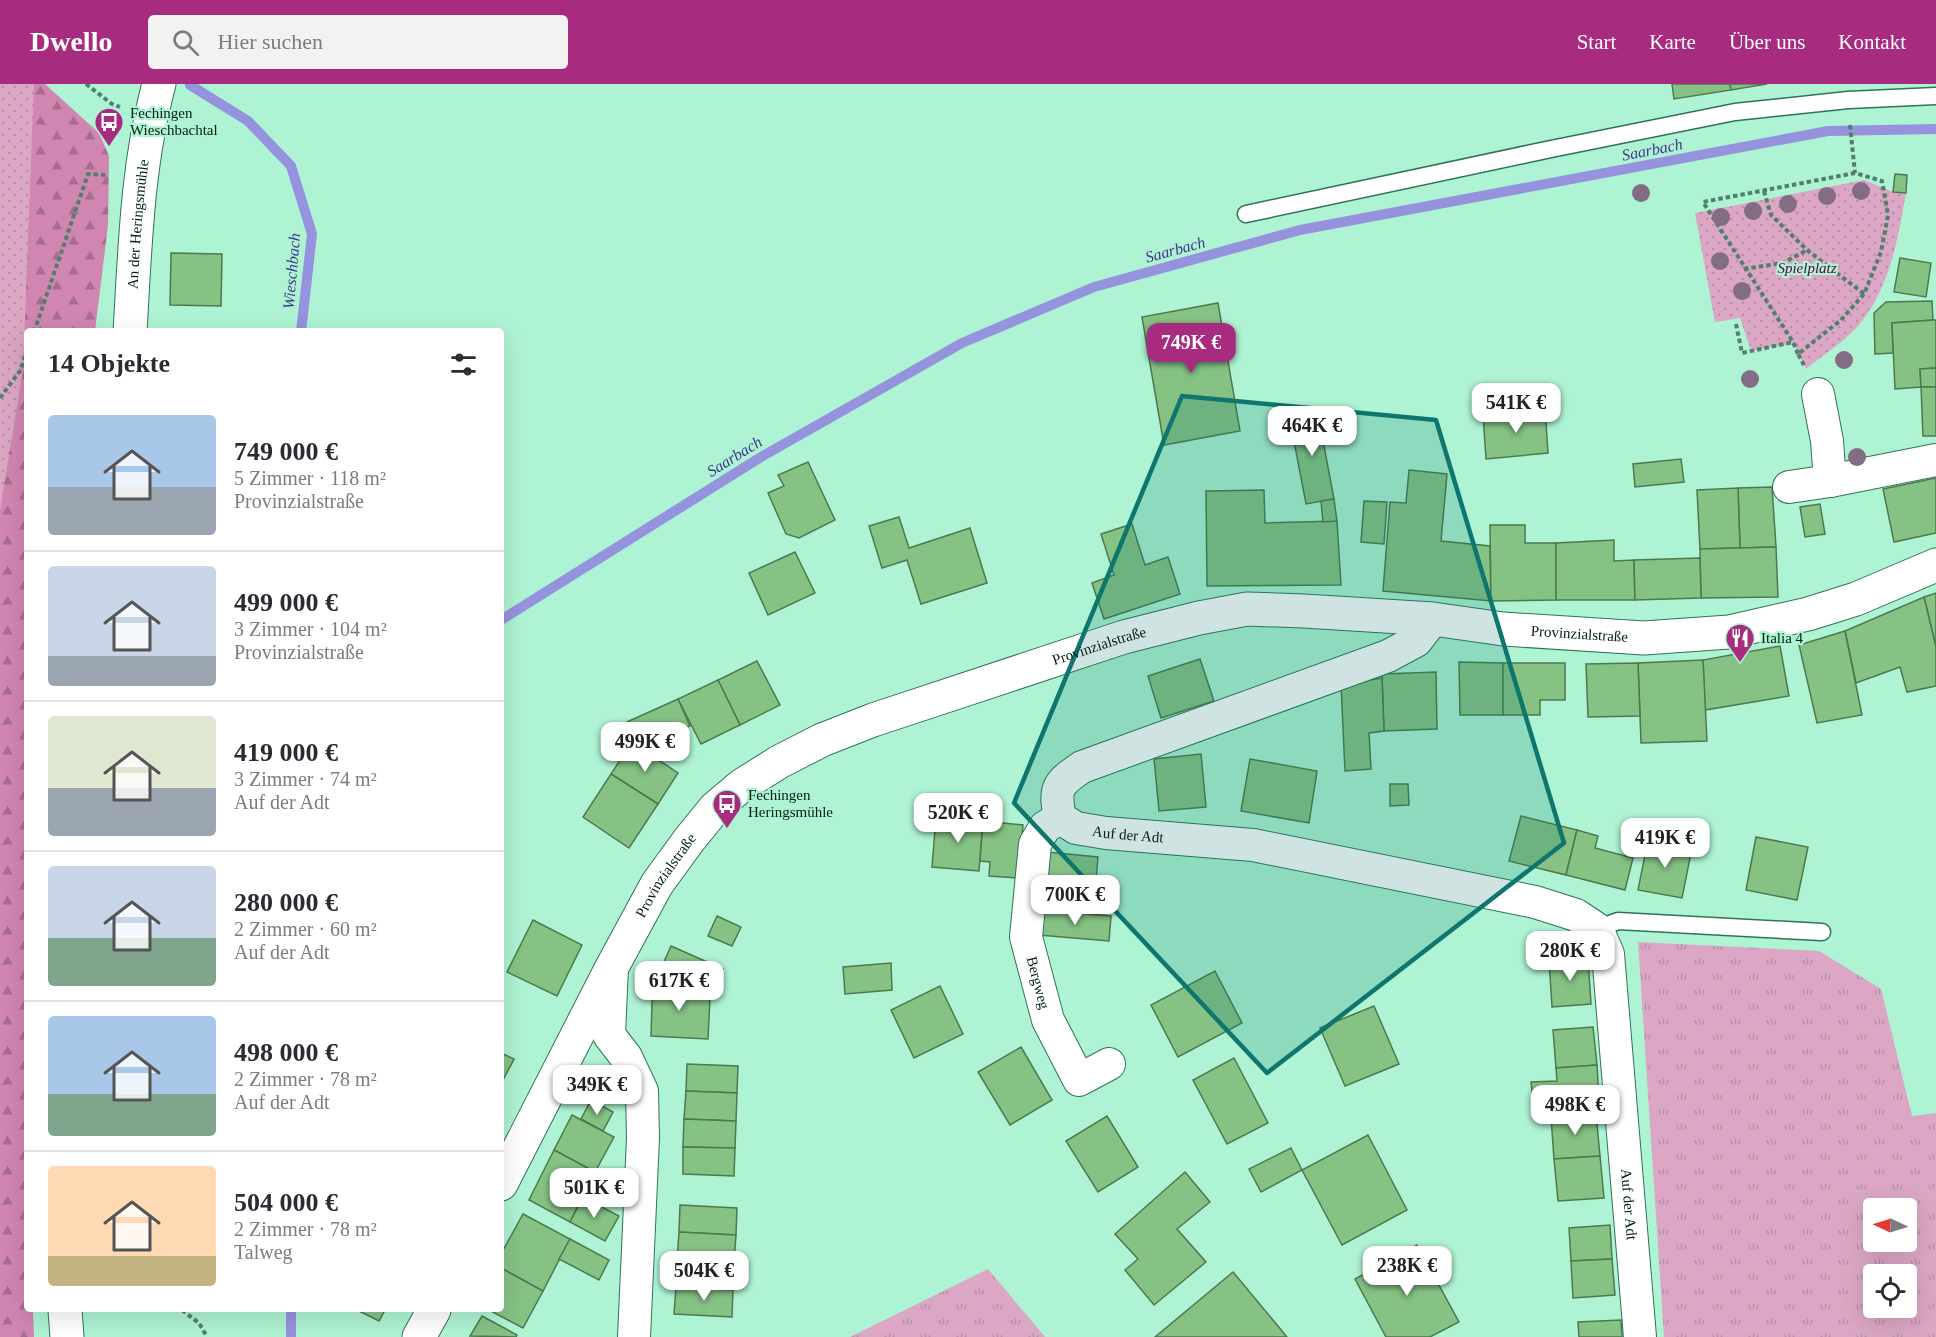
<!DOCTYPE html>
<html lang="de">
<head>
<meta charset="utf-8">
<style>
	body { margin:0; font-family:"Times New Roman",serif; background:#f2f2f3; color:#2b2b33; height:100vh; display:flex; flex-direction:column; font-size:22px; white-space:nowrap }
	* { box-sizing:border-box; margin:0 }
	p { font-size:20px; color:#7c7c81 }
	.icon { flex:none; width:33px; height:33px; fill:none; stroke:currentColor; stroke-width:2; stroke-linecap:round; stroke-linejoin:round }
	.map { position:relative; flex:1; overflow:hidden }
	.side { position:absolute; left:24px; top:244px; width:480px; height:984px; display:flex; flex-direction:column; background:#fff; border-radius:6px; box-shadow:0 6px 24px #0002 }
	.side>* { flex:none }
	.needle { width:39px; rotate:274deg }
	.tools { position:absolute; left:1863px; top:1114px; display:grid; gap:12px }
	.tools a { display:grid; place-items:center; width:54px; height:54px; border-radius:6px; background:#fff; box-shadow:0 6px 24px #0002; font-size:30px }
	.price { position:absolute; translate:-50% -51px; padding:0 14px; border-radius:12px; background:#fff; color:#222; font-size:20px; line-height:39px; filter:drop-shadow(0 2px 3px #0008) }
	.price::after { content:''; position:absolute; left:50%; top:36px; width:18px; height:14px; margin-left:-9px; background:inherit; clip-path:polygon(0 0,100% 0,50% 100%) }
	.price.active { background:#a72b7e; color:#fff }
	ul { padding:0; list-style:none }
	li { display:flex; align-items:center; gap:18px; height:150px; padding:0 24px }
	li+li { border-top:2px solid #e1e1e2 }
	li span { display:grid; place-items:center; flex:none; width:168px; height:120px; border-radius:6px; color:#555 }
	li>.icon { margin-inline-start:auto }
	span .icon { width:72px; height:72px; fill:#fffc; stroke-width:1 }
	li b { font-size:26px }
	h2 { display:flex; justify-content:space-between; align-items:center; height:72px; padding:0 24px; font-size:26px }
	header { display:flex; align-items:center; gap:36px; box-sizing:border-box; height:84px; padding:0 30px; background:#a72b7e; color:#fff }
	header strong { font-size:28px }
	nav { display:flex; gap:33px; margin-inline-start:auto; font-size:21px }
	.search { width:420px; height:54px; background:#f2f2f3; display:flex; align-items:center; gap:15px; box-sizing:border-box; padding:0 21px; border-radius:6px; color:#7c7c81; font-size:22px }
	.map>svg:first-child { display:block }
	.grass { fill:url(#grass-tufts); fill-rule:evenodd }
	.forest { fill:url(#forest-firs) }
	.park { fill:url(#park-dots) }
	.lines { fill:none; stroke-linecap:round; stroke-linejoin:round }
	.stream { stroke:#9593dd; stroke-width:10 }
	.building { fill:#85c284; stroke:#4e794e; stroke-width:1.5 }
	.service-casing { stroke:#307358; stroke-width:19 }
	.minor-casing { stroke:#307358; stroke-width:34 }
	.secondary-casing { stroke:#307358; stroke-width:35 }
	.path { stroke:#517f6b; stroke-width:4; stroke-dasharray:4.5 3; stroke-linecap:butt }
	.service { stroke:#fff; stroke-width:16 }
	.minor { stroke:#fff; stroke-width:32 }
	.secondary { stroke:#fff; stroke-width:33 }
	.tree { fill:#826d84 }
	.marked { fill:#0f766e; fill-opacity:0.2; stroke:#0f766e; stroke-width:4.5; stroke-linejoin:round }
	.labels { text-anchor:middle; stroke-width:4.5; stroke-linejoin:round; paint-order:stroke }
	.poi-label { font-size:15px; fill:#031f14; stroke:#aef3d3; text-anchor:start }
	.street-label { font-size:15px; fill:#031f14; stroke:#aef3d3 }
	.park-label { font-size:15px; font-style:italic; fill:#5e0044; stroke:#aef3d3 }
	.water-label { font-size:16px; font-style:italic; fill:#40348b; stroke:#aef3d3 }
</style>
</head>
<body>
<header>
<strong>Dwello</strong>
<div class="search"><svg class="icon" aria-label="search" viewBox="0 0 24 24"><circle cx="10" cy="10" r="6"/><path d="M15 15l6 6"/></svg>Hier suchen</div>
<nav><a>Start</a><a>Karte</a><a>Über uns</a><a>Kontakt</a></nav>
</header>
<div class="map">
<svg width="1936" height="1253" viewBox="0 0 1936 1253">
	<defs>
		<pattern id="grass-tufts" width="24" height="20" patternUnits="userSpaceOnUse" patternTransform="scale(1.5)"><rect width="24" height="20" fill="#dba7c4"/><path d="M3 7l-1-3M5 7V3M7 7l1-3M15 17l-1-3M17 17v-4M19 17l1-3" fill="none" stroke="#ba8fa8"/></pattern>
		<pattern id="forest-firs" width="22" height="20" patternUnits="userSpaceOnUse" patternTransform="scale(1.5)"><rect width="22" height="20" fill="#d186b2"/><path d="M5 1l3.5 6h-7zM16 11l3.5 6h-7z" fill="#a76d90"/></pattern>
		<pattern id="park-dots" width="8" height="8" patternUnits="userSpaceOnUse" patternTransform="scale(1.5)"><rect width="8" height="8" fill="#dba7c4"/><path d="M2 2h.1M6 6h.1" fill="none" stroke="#ba8fa8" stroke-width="1.8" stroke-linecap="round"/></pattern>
	</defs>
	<rect width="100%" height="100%" fill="#aef3d3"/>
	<g class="grass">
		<path d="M1638 858 1819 867 1881 905 1912 1032 1936 1029V1253H1664ZM1874 1125H1906V1158H1874ZM1874 1191H1906V1224H1874Z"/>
		<path d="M988 1185 1045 1253H850Z"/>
	</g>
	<path class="forest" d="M0 0H45L99 49 109 72 108 141 95 247 27 248 25 898 27 1226H33L34 1253H0Z"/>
	<g class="park">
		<path d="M0 0H34L23 286 0 426Z"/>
		<path d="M1864 96 1893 108 1906 109C1898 155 1889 208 1856 244 1842 259 1822 272 1806 285L1793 259 1751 267 1740 234 1715 238 1695 129Z"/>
	</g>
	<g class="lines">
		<g class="stream">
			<path d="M190 1 248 37 291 82 312 150 301 248"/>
			<path d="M501 536 761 373 962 259 1094 203 1300 146 1828 47 1936 45"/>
			<path d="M291 1253V1226"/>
		</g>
	</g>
	<g class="building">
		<path d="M1672 0H1730L1731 6 1674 15Z"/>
		<path d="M1730 0H1767L1731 6Z"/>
		<path d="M1895 90 1907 91 1906 109 1893 108Z"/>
		<path d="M171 169 222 170 221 222 170 221Z"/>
		<path d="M1900 174 1931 179 1926 213 1894 208Z"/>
		<path d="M1932 217 1933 236 1892 239 1893 269 1875 270 1874 229 1886 218Z"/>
		<path d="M1218 219 1240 347 1164 361 1142 233Z"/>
		<path d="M1933 236H1936V284L1920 285 1921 303 1895 305 1892 239Z"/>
		<path d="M1936 284V303H1921L1920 285Z"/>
		<path d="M1921 303H1936V352H1923Z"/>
		<path d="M1545 324 1548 369 1486 375 1483 330Z"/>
		<path d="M1317 325 1334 415 1306 420 1289 331Z"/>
		<path d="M1681 375 1684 398 1635 403 1633 380Z"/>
		<path d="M808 378 835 436 799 454 786 450 768 409 784 402 778 391Z"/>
		<path d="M1409 386 1447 390 1441 457 1490 462 1491 517 1383 507 1390 418 1406 419Z"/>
		<path d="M1936 394V449L1894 458 1883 405Z"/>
		<path d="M1772 403 1776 463 1740 464 1738 404Z"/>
		<path d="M1738 404 1740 464 1700 465 1697 406Z"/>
		<path d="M1264 406 1265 439 1337 437 1341 501 1207 502 1206 407Z"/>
		<path d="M1334 415 1337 437 1323 438 1321 417Z"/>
		<path d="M1364 417 1387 418 1384 460 1361 458Z"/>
		<path d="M1820 420 1825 450 1805 453 1800 423Z"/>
		<path d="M899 433 909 464 970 444 987 499 921 520 907 476 882 484 869 442Z"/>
		<path d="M1132 440 1145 481 1168 473 1180 510 1104 535 1092 499 1114 491 1101 450Z"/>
		<path d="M1490 441H1525V459H1556V516L1491 517Z"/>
		<path d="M1614 456V477L1634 476 1635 516H1556V459Z"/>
		<path d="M1776 463 1778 513 1701 514 1700 465Z"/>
		<path d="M795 468 815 509 768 531 749 489Z"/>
		<path d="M1700 474 1701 514 1635 516 1634 476Z"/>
		<path d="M1936 509V563L1924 513Z"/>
		<path d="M1924 513 1936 563V602L1907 608 1900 583 1856 599 1845 547Z"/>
		<path d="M1845 547 1862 631 1817 639 1799 561Z"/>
		<path d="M1780 562 1789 612 1705 626 1703 576Z"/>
		<path d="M1200 575 1214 617 1161 634 1148 592Z"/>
		<path d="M1703 576 1707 657 1641 659 1638 579Z"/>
		<path d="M757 577 780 621 740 641 718 596Z"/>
		<path d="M1459 578 1503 579V631H1460Z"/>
		<path d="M1503 579H1565V616H1540V631H1503Z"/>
		<path d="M1638 579 1640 632 1588 633 1586 580Z"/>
		<path d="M1436 588 1437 645 1384 647 1382 590Z"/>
		<path d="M1382 594 1384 647 1369 649 1371 685 1345 687 1341 601Z"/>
		<path d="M718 596 740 641 701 660 678 615Z"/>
		<path d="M678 615 690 642 655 658 627 638Z"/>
		<path d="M632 658 678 689 658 720 611 690Z"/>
		<path d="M1201 670 1206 723 1159 727 1154 675Z"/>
		<path d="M1250 675 1317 687 1309 739 1241 727Z"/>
		<path d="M611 690 658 720 629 764 583 733Z"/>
		<path d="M1390 700H1408L1409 721 1390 722Z"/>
		<path d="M1521 732 1577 746 1566 791 1509 777Z"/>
		<path d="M936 733 983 737 979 787 932 783Z"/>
		<path d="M983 737 1023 741 1018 794 989 792 990 778 980 777Z"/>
		<path d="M1577 746 1598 752 1595 764 1633 774 1625 806 1566 791Z"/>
		<path d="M1756 753 1808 763 1797 816 1746 806Z"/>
		<path d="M1648 756 1692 764 1682 814 1638 806Z"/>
		<path d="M1047 768 1098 773 1093 831 1042 826Z"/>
		<path d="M1042 826 1111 832 1109 857 1039 851Z"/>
		<path d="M717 832 741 843 732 862 708 852Z"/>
		<path d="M533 836 582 861 557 912 507 888Z"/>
		<path d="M671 862 723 885 710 914 658 891Z"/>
		<path d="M1588 874 1591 920 1552 923 1549 876Z"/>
		<path d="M891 879 892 906 845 910 843 883Z"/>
		<path d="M1215 887 1242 939 1178 973 1151 921Z"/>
		<path d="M658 891 710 914 708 955 651 952 652 918Z"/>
		<path d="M940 902 963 950 914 974 891 926Z"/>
		<path d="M1374 922 1399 980 1345 1002 1320 944Z"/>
		<path d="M1593 943 1597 981 1556 984 1553 946Z"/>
		<path d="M1021 963 1052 1016 1010 1041 978 988Z"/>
		<path d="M501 969 514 975 501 1000Z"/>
		<path d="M1234 974 1268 1039 1227 1060 1193 996Z"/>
		<path d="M687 980 738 982 737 1009 686 1007Z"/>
		<path d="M1597 981 1599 1014 1533 1018 1531 998 1557 997 1556 984Z"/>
		<path d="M686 1007 737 1009 736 1037 684 1035Z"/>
		<path d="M591 1016 613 1028 603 1047 581 1035Z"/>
		<path d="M1596 1029 1600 1072 1554 1075 1551 1033Z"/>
		<path d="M572 1031 614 1053 595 1088 554 1066Z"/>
		<path d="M1107 1032 1138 1083 1098 1108 1066 1057Z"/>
		<path d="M684 1035 736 1037 735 1064 683 1063Z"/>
		<path d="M1368 1051 1407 1126 1342 1161 1302 1086Z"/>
		<path d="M683 1063 735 1064 734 1092 683 1090Z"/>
		<path d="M1291 1064 1302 1086 1261 1108 1249 1085Z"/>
		<path d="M554 1066 595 1088 570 1138 529 1116Z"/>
		<path d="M1600 1072 1604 1114 1558 1117 1554 1075Z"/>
		<path d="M1185 1088 1210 1118 1177 1145 1206 1178 1154 1221 1125 1186 1138 1175 1115 1150Z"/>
		<path d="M583 1113 619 1132 605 1157 570 1138Z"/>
		<path d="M680 1121 737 1124 736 1151 679 1148Z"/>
		<path d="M523 1130 570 1155 543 1207 501 1184V1170Z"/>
		<path d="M1610 1141 1612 1175 1571 1177 1569 1144Z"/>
		<path d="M679 1148 736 1151 734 1179 677 1176Z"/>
		<path d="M570 1155 609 1176 599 1196 559 1175Z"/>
		<path d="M1417 1161 1459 1238 1430 1253H1386L1355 1195Z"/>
		<path d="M1612 1175 1615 1211 1573 1214 1571 1177Z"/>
		<path d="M677 1176 734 1179 733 1206 676 1203Z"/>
		<path d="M501 1184 543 1207 523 1244 489 1226H501Z"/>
		<path d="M1233 1188 1287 1253H1155Z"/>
		<path d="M676 1203 733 1206 732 1233 674 1230Z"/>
		<path d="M357 1226H385L379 1237Z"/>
		<path d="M482 1232 517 1251 516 1253 470 1252Z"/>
		<path d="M1621 1236 1622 1253H1579L1578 1238Z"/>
	</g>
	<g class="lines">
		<g class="service-casing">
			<g id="service">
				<path d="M1246 130 1551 65 1735 28 1848 16 1936 12"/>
				<path d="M1597 845 1618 837 1822 848"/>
			</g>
		</g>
		<g class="minor-casing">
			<g id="minor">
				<path d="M1818 310 1827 357 1830 397"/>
				<path d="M1789 403 1830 397 1936 376"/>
				<path id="s1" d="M1433 535 1416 557 1388 572 1082 683C1057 700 1054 704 1060 734L1076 744 1106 749 1253 761 1535 818 1576 831 1597 845 1608 870 1640 1253"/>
				<path id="s2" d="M1060 734 1045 743 1035 760 1026 853 1048 936 1079 996 1109 980"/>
				<path d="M612 883 609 951 626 973 642 1007 643 1054 634 1253"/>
			</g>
		</g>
		<g class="secondary-casing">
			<g id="secondary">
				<path id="s3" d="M130 248C135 164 137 81 159 0"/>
				<path id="s4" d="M501 1100 612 883 657 800 689 756 715 724 741 702 779 678 822 656 873 636 1124 553 1199 534 1247 525 1304 527 1433 535 1503 545 1644 554 1729 548 1808 530 1856 515 1936 481"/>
				<path d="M65 1226 67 1253"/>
				<path d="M419 1253 434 1226"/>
			</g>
		</g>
		<g class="path">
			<path d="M86 0 112 20 120 23"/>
			<path d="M1850 41 1855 89"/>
			<path d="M1764 107 1771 131 1807 166 1864 210"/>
			<path d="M1744 185 1783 179 1807 166"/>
			<path d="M1736 240 1742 269 1793 258"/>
			<path d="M34 248 88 90 108 91"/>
			<path d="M1798 270 1793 258 1703 118 1855 89 1882 97 1888 131 1881 168 1864 210 1841 236 1798 270 1805 283"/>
			<path d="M0 314 20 287 27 267"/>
			<path d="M182 1226 199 1239 207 1253"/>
		</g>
		<use href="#service" class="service"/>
		<use href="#minor" class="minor"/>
		<use href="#secondary" class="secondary"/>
	</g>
	<g class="tree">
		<circle cx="1861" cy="107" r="9"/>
		<circle cx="1641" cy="109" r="9"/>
		<circle cx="1827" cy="112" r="9"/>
		<circle cx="1788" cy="120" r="9"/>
		<circle cx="1753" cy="127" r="9"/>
		<circle cx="1721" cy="133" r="9"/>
		<circle cx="1720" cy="177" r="9"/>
		<circle cx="1742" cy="207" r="9"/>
		<circle cx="1844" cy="276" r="9"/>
		<circle cx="1750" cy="295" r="9"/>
		<circle cx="1857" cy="373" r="9"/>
	</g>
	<path class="marked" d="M1182 312 1436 336 1564 759 1267 989 1014 719Z"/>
	<defs>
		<g id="bus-pin" transform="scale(1.5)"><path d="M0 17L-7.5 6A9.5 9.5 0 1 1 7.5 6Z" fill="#a72b7e" stroke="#aef3d3"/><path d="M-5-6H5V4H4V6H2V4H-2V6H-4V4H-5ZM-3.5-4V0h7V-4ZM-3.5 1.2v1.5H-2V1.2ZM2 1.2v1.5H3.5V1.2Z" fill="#fff"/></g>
		<g id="restaurant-pin" transform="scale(1.5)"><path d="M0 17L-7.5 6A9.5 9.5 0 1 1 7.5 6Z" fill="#a72b7e" stroke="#aef3d3"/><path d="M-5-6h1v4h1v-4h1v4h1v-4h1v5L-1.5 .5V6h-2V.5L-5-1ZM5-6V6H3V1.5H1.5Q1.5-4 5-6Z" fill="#fff"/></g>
	</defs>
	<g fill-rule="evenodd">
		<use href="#bus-pin" x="109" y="38"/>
		<use href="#restaurant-pin" x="1740" y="554"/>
		<use href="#bus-pin" x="727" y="720"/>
	</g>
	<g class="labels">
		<g class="poi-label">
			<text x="130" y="34">Fechingen<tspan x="130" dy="17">Wieschbachtal</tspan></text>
			<text x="1761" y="559">Italia 4</text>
			<text x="748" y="716">Fechingen<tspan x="748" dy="17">Heringsmühle</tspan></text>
		</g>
		<g class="street-label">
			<text dy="5" stroke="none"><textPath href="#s3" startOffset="108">An der Heringsmühle</textPath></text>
			<text dy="5" stroke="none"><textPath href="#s4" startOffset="1340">Provinzialstraße</textPath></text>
			<text dy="5" stroke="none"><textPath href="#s4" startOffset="854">Provinzialstraße</textPath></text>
			<text dy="5" stroke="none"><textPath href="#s1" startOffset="518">Auf der Adt</textPath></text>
			<text dy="5" stroke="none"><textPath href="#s4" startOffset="350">Provinzialstraße</textPath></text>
			<text dy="5" stroke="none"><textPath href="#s2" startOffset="178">Bergweg</textPath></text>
			<text dy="5" stroke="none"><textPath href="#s1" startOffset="1278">Auf der Adt</textPath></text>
		</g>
		<g class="park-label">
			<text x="1807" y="189">Spielplatz</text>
		</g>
		<g class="water-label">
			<text transform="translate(1652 65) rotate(-11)" y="6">Saarbach</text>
			<text transform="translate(1175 165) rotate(-15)" y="6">Saarbach</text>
			<text transform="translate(291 187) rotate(-85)" y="6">Wieschbach</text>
			<text transform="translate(734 372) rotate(-32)" y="6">Saarbach</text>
		</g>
	</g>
</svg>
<div class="tools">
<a><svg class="needle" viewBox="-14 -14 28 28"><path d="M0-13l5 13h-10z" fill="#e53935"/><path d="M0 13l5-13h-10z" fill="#7c7c81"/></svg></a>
<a><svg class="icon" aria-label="locate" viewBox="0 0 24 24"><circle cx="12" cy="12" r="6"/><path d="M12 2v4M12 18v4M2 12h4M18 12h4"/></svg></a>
</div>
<b class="price active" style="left:1191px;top:290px">749K €</b>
<b class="price" style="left:1516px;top:350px">541K €</b>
<b class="price" style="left:1312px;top:373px">464K €</b>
<b class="price" style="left:645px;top:689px">499K €</b>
<b class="price" style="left:958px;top:760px">520K €</b>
<b class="price" style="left:1665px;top:785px">419K €</b>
<b class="price" style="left:1075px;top:842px">700K €</b>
<b class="price" style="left:1570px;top:898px">280K €</b>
<b class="price" style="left:679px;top:928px">617K €</b>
<b class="price" style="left:597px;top:1032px">349K €</b>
<b class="price" style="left:1575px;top:1052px">498K €</b>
<b class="price" style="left:594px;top:1135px">501K €</b>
<b class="price" style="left:1407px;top:1213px">238K €</b>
<b class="price" style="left:704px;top:1218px">504K €</b>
<section class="side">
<h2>14 Objekte<svg class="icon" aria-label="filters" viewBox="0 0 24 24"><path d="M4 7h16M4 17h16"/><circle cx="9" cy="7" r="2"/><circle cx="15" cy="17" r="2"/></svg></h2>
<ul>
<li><span style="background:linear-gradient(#a9c7e8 60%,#9aa5b1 0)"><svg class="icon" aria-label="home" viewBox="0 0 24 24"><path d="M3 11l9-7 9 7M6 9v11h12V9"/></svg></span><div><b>749 000 €</b><p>5 Zimmer · 118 m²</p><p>Provinzialstraße</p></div></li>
<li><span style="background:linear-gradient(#c9d6e8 75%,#9aa5b1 0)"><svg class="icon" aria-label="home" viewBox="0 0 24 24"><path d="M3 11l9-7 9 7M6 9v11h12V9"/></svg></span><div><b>499 000 €</b><p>3 Zimmer · 104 m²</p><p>Provinzialstraße</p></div></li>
<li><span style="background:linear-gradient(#dfe7d0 60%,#9aa5b1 0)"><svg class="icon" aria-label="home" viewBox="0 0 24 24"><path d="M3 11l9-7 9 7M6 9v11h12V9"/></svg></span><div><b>419 000 €</b><p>3 Zimmer · 74 m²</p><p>Auf der Adt</p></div></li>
<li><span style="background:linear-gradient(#c9d6e8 60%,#7fa58c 0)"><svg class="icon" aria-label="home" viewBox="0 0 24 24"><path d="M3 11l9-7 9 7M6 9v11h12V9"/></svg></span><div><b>280 000 €</b><p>2 Zimmer · 60 m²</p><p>Auf der Adt</p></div></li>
<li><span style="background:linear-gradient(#a9c7e8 65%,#7fa58c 0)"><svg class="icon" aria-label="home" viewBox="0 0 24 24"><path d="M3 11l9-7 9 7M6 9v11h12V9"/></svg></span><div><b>498 000 €</b><p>2 Zimmer · 78 m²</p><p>Auf der Adt</p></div></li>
<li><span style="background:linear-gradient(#ffd9b3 75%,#c2b280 0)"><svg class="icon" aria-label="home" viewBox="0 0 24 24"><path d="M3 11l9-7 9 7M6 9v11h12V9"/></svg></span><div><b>504 000 €</b><p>2 Zimmer · 78 m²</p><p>Talweg</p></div></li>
</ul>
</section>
</div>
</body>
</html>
